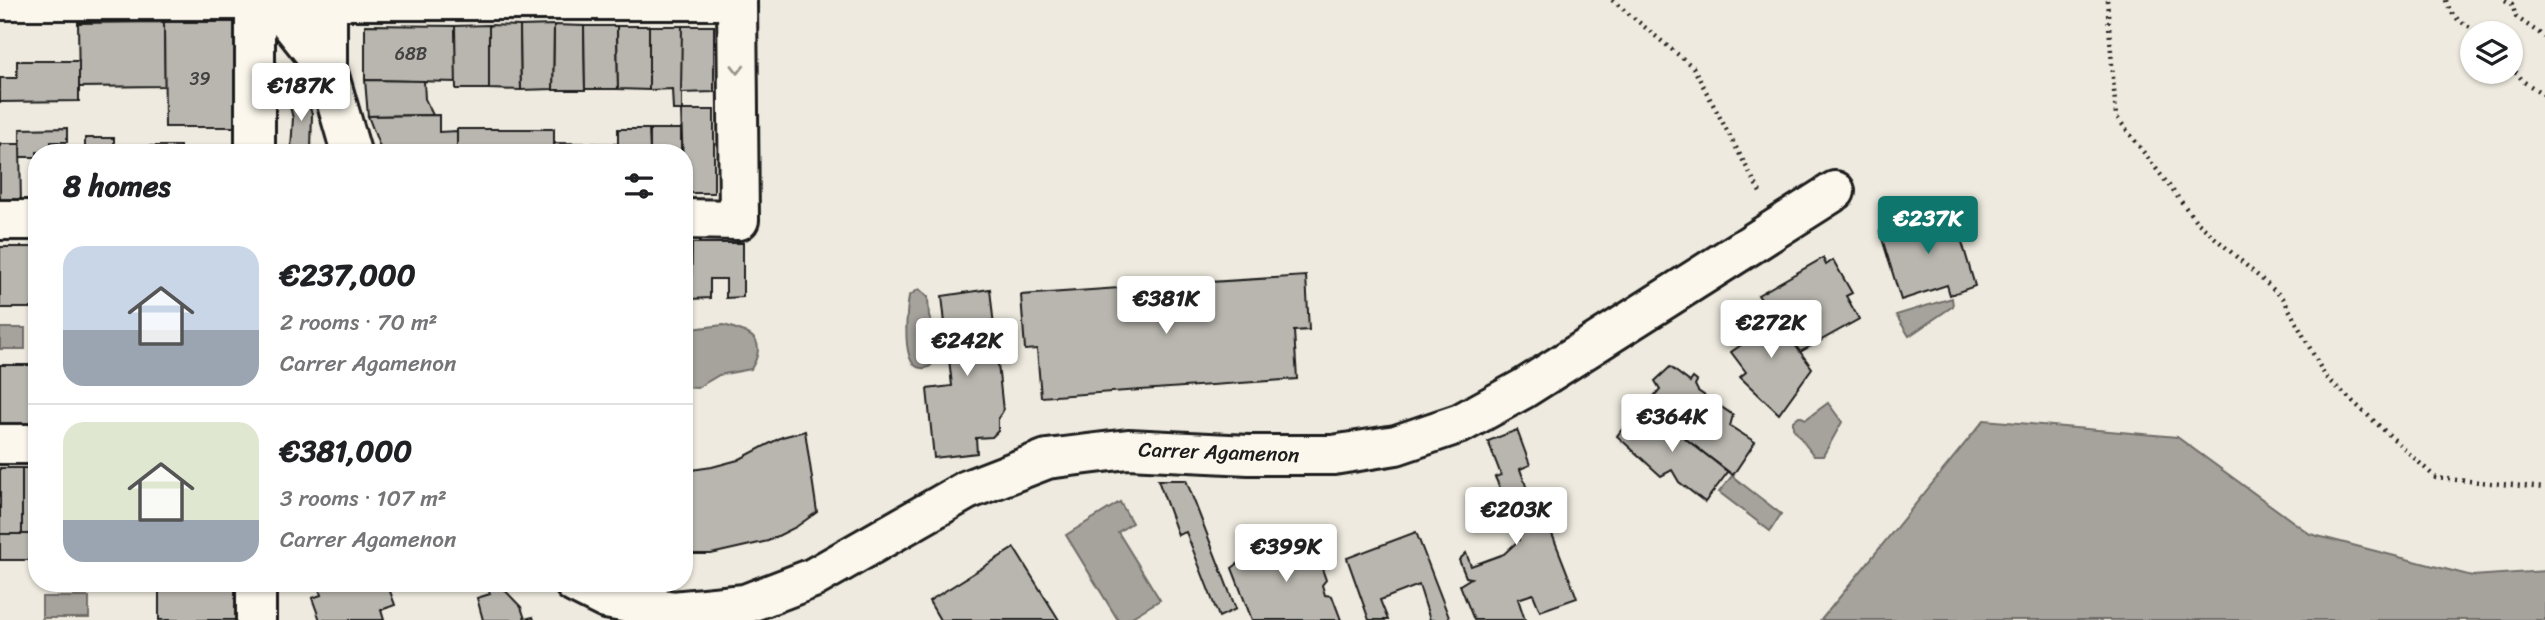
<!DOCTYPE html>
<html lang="en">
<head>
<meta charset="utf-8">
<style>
	body { margin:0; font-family:Sriracha,sans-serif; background:#f2f2f2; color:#202124; height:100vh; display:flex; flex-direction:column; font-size:26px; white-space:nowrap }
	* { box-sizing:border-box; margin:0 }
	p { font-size:23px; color:#757577 }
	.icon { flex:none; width:38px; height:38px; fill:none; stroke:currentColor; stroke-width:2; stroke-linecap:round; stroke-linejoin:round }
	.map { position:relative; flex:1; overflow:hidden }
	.drawer { position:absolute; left:28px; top:144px; width:665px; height:448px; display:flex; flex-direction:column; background:#fff; border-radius:28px; box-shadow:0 2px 5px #0004 }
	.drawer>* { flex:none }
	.buttons { position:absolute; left:2460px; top:21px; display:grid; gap:14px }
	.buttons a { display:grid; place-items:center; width:63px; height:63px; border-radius:50%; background:#fff; box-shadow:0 2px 5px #0004; font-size:35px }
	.price { position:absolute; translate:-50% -60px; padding:0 16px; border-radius:7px; background:#fff; color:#222; font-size:23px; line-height:46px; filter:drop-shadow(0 2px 4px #0008) }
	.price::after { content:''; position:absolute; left:50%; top:42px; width:21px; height:16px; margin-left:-10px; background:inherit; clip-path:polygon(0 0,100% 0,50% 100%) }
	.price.active { background:#0f766e; color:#fff }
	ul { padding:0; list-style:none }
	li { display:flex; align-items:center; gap:21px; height:175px; padding:0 35px }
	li+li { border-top:2px solid #e0e0e0 }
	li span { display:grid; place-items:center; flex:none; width:196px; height:140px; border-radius:21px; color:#555 }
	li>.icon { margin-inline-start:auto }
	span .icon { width:84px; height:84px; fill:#fffc; stroke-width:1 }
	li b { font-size:30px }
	h2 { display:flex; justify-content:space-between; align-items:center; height:84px; padding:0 35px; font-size:30px }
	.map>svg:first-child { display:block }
	.water { fill:#a6a39d; stroke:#6f6d69; stroke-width:2 }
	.building { fill:#b9b6af; stroke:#1c1c1c; stroke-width:2 }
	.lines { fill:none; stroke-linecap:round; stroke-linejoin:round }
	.street-casing { stroke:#1c1c1c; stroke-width:44 }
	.path { stroke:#1c1c1c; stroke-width:4.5; stroke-dasharray:2 5; stroke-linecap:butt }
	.street { stroke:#fbf7ec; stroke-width:38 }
	.oneway { stroke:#97948e }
	.labels { text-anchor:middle; stroke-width:6; stroke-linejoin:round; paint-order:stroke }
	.number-label { font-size:18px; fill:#434241 }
	.street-label { font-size:21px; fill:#1c1c1c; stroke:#fbf7ec }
</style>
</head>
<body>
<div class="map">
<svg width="2545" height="620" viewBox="0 0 2545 620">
	<rect width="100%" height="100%" fill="#eeeadf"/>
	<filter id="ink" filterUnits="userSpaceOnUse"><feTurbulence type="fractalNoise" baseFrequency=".0143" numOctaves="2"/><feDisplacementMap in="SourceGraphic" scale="14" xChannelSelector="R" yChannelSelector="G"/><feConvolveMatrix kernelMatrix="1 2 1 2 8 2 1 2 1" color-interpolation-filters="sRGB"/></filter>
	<g filter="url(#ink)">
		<g class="water">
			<path d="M919 289 928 297 929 317 935 330 931 333 935 360C932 365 929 369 922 368 900 368 907 310 909 296Z"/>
			<path d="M1952 298 1953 306 1909 336 1896 315Z"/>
			<path d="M723 325C750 332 769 339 751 369L719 375 697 388 684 387V330Z"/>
			<rect x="0" y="328" width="25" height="21"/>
			<path d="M1828 403 1842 422 1823 456H1814L1793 428V421L1799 416 1806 419Z"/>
			<path d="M1984 420 2177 437 2310 534 2472 576 2545 571V620H1821Z"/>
			<path d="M1732 476 1781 514 1770 531 1719 492Z"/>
			<path d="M1120 502 1132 523 1118 532 1160 600 1127 620H1118L1066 535Z"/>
			<rect x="42" y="597" width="47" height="21"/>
		</g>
		<g class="building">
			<path d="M164 22 165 86 79 87 78 23Z"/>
			<path d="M164 22H235L236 127H165Z"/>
			<path d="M365 25 455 26 457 82 365 80Z"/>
			<path d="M489 25V89H456L455 26Z"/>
			<path d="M489 25 520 26 521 90 489 89Z"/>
			<path d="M554 25 584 26 585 90H553Z"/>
			<path d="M554 25 553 89 521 90 520 26Z"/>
			<path d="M584 26H617L618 89H585Z"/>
			<path d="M617 26H649V90L618 89Z"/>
			<path d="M649 26H682V110H673L672 89 649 90Z"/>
			<path d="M682 26H714V92L681 93Z"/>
			<path d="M17 61H79V101L0 102V78H17Z"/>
			<path d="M365 80 424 81 425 99 433 115 368 116Z"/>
			<path d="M305 94 312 114 311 150 291 149 293 118 288 99Z"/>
			<path d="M681 110H714V193H684Z"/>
			<path d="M439 115V132L457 131 458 150H381L368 116Z"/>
			<path d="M67 128V142H51V152H37V168V157H20V129Z"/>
			<rect x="457" y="129" width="97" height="23"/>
			<path d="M618 129H649L650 152H618Z"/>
			<rect x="650" y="129" width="31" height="23"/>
			<rect x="85" y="138" width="29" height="14"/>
			<path d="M554 143 618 144V152H554Z"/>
			<path d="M0 144H20L21 206H0Z"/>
			<rect x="114" y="146" width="34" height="6"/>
			<rect x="148" y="146" width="32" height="6"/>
			<path d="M381 150H458L457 152Z"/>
			<path d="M1952 208 1975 286 1950 295 1947 285 1901 300 1880 232Z"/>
			<path d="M684 243H692L691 299H684Z"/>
			<path d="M692 243H743V297L726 298V279H710V298L691 299Z"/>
			<rect x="0" y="247" width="37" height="61"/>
			<path d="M1823 258 1826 265 1833 260 1852 293 1846 296 1859 319 1800 352 1758 295Z"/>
			<path d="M1306 276 1309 330 1294 331 1297 379 1041 397 1037 349 1025 350 1021 295 1147 286 1149 311H1157L1156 300 1172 299 1173 310 1180 309 1178 284Z"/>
			<path d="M990 289 1003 411 998 418V431L992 437 976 438 977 453 934 458 927 389 952 386 942 296Z"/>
			<path d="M1767 307 1812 368 1779 414 1740 377 1746 372 1731 352 1747 341 1738 329Z"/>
			<rect x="0" y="365" width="37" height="64"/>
			<path d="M1670 367 1690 382 1693 378 1697 381 1695 385 1698 391 1733 415 1730 426 1755 442 1733 475 1684 438 1695 424 1684 415 1673 430 1645 407 1660 389 1655 381Z"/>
			<path d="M1645 407 1728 472 1705 502 1679 482 1672 470 1661 476 1617 436 1630 419 1633 421Z"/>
			<path d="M1517 430 1530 465 1520 469 1527 489 1538 498 1577 598 1540 611 1533 594 1518 599 1525 620H1474L1460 585 1471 578 1466 577 1459 560 1466 553 1471 566 1504 554 1519 540 1513 528 1494 526 1485 503 1500 488 1495 477 1501 475 1488 441Z"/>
			<path d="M805 431 817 512 796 527 768 541 711 554H684V471L712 467 738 460 782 437Z"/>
			<rect x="0" y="468" width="22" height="66"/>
			<rect x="22" y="468" width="15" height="66"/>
			<path d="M1158 480H1186L1236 609 1219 617 1186 532 1178 535Z"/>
			<path d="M1416 532 1450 620H1430L1419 585 1380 600 1388 620H1369L1347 558Z"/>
			<rect x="0" y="534" width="37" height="26"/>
			<path d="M1311 538 1326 580 1322 585 1325 595 1332 596 1341 620H1252L1232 568 1256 550 1260 554 1270 548 1281 547V541Z"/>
			<path d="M1014 548 1059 620H940L929 601Z"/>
			<rect x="159" y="583" width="80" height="37"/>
			<path d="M317 583H387L395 605 381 610 384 620H320L312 598 321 595Z"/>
			<path d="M487 583H498L521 607 525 619 533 617 534 620H483L477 598 490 594Z"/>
		</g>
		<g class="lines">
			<g class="street-casing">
				<g id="street">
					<path d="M0 0H737"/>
					<path d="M255 0V152"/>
					<path d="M272 0 327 69"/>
					<path d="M327 0V69L351 152"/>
					<path d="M684 219 739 220 737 0"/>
					<path d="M0 220H37"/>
					<path d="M0 444H37"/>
					<path d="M256 583V620"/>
					<path d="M574 583 606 599 673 611 745 604 813 578 967 490 1047 459 1128 449 1249 455H1333L1396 445 1461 423 1523 389 1835 191"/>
				</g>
			</g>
			<g class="path">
				<path d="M1612 0 1693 67 1762 196"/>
				<path d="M2107 0 2116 116 2196 221 2283 298 2325 376 2436 478 2545 488"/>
				<path d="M2446 0C2450 15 2461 24 2474 28L2477 33"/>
				<path d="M2505 0 2512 4 2516 17 2545 37"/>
				<path d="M2511 66 2524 82 2545 95"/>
			</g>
			<use href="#street" class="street"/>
		</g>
		<defs><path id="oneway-chevron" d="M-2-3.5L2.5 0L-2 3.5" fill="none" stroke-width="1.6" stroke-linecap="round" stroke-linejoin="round" transform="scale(1.75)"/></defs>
		<use class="oneway" href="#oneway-chevron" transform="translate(738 69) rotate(90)"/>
	</g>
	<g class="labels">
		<g class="number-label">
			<text x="411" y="60">68B</text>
			<text x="200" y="85">39</text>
		</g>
		<g class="street-label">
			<text transform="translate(1219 452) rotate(2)" y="7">Carrer Agamenon</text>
		</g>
	</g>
</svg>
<div class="buttons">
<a><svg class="icon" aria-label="layers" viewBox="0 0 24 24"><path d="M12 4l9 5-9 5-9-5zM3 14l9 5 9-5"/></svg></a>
</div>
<b class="price" style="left:301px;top:123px">€187K</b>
<b class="price active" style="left:1928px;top:256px">€237K</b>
<b class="price" style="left:1166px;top:336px">€381K</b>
<b class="price" style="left:1771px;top:360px">€272K</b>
<b class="price" style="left:967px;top:378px">€242K</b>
<b class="price" style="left:1672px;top:454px">€364K</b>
<b class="price" style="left:1516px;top:547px">€203K</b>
<b class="price" style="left:1286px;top:584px">€399K</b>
<section class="drawer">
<h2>8 homes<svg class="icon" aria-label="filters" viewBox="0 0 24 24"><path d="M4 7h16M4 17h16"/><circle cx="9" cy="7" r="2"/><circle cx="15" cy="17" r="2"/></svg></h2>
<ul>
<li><span style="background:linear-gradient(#c9d6e8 60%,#9aa5b1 0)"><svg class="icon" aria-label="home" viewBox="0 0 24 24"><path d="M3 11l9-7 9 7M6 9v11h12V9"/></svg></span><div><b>€237,000</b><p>2 rooms · 70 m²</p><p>Carrer Agamenon</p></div></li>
<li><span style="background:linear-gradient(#dfe7d0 70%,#9aa5b1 0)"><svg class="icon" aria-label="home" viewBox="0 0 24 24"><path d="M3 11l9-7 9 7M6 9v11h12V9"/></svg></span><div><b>€381,000</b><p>3 rooms · 107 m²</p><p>Carrer Agamenon</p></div></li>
</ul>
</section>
</div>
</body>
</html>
